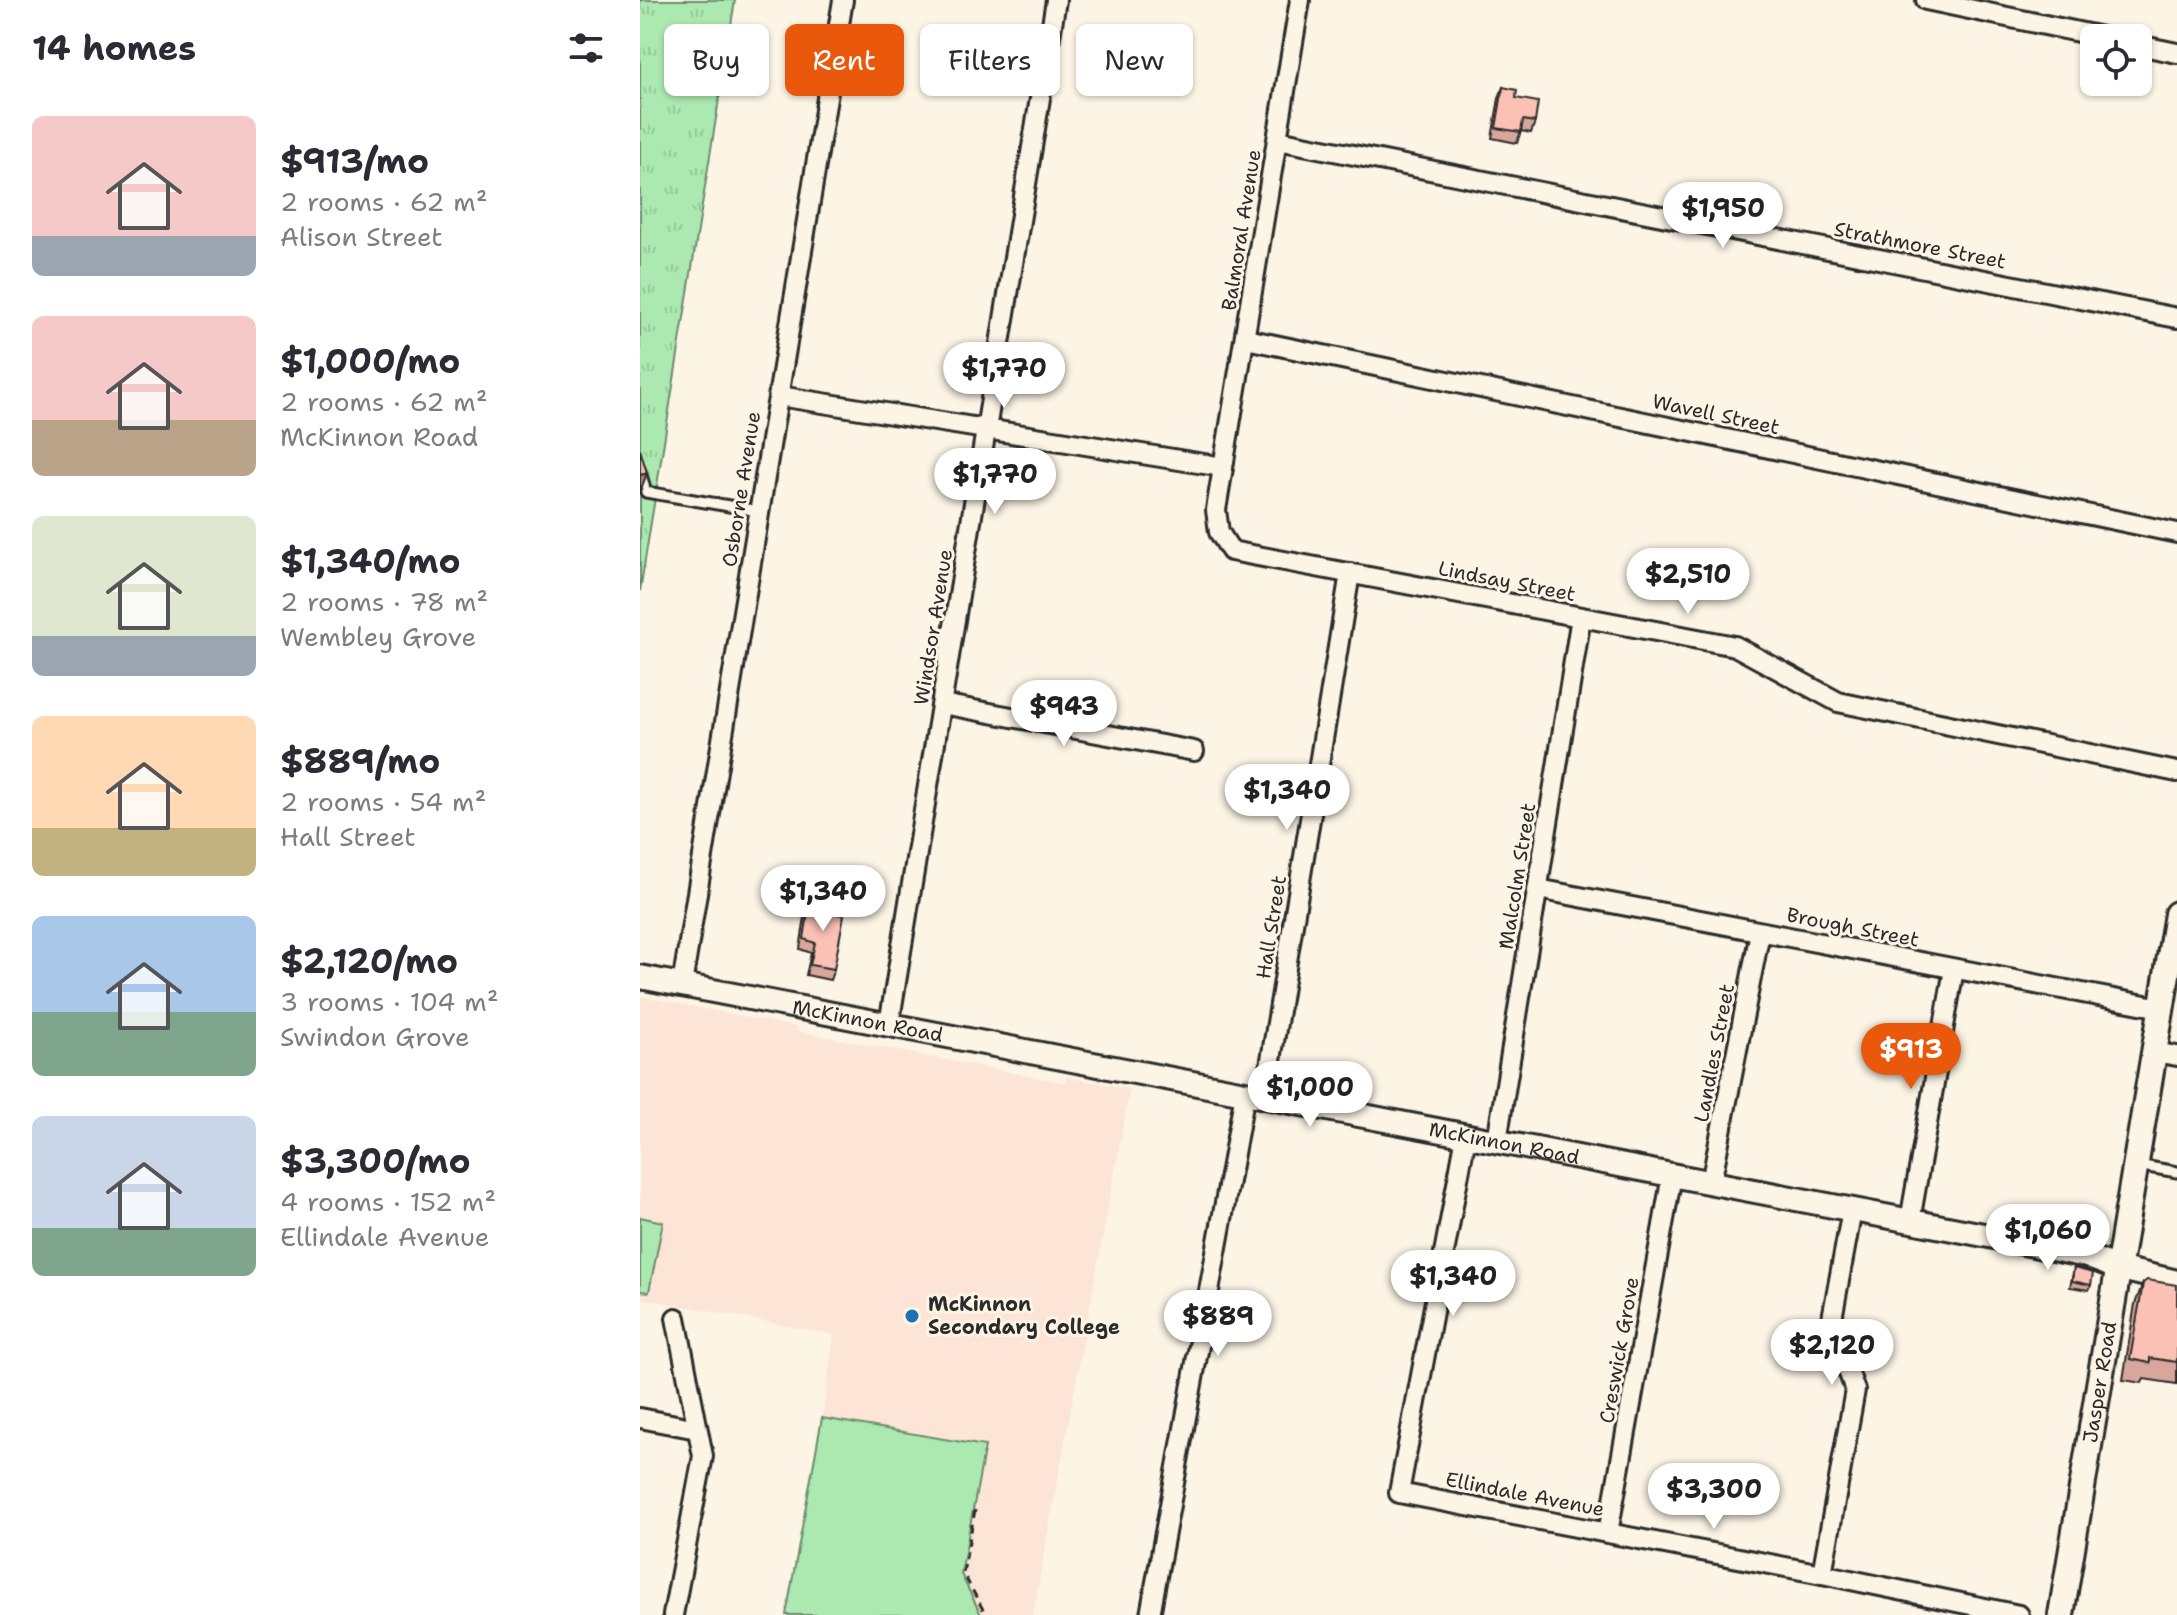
<!DOCTYPE html>
<html lang="en">
<head>
<meta charset="utf-8">
<style>
	body { margin:0; font-family:"Shantell Sans",sans-serif; background:#f7f7f7; color:#2b2b33; height:100vh; display:flex; flex-direction:column; font-size:30px; white-space:nowrap }
	* { box-sizing:border-box; margin:0 }
	p { font-size:26px; color:#7c7c81 }
	.icon { flex:none; width:44px; height:44px; fill:none; stroke:currentColor; stroke-width:2; stroke-linecap:round; stroke-linejoin:round }
	.map { position:relative; flex:1; overflow:hidden }
	.details { display:flex; flex-direction:column; background:#fff; width:640px }
	.details>* { flex:none }
	.top-card { position:absolute; left:24px; top:24px; width:760px; height:72px; display:flex; gap:16px }
	.fabs { position:absolute; left:1440px; top:24px; display:grid; gap:16px }
	.fabs a { display:grid; place-items:center; width:72px; height:72px; border-radius:12px; background:#fff; box-shadow:0 2px 6px #0004; font-size:40px }
	.price { position:absolute; translate:-50% -68px; padding:0 18px; border-radius:28px; background:#fff; color:#222; font-size:26px; line-height:52px; filter:drop-shadow(0 2px 4px #0008) }
	.price::after { content:''; position:absolute; left:50%; top:48px; width:24px; height:18px; margin-left:-12px; background:inherit; clip-path:polygon(0 0,100% 0,50% 100%) }
	.price.active { background:#ea580c; color:#fff }
	ul { padding:0; list-style:none }
	li { display:flex; align-items:center; gap:24px; height:200px; padding:0 32px }
	li span { display:grid; place-items:center; flex:none; width:224px; height:160px; border-radius:12px; color:#555 }
	li>.icon { margin-inline-start:auto }
	span .icon { width:96px; height:96px; fill:#fffc; stroke-width:1 }
	li b { font-size:34px }
	h2 { display:flex; justify-content:space-between; align-items:center; height:96px; padding:0 32px; font-size:34px }
	.tag { padding:0 28px; border-radius:12px; background:#fff; box-shadow:0 2px 6px #0004; font-size:28px; line-height:72px }
	.tag.active { background:#ea580c; color:#fff }
	main { display:flex; flex:1; min-height:0 }
	.map>svg:first-child { display:block }
	.built { fill:#fce5d6 }
	.grass { fill:#abe9b0; stroke:#6b8a6e; stroke-width:2 }
	.park { fill:url(#park-tufts); stroke:#6b8a6e; stroke-width:2 }
	.lines { fill:none; stroke-linecap:round; stroke-linejoin:round }
	.service-casing { stroke:#2b2b2b; stroke-width:15 }
	.minor-casing { stroke:#2b2b2b; stroke-width:24 }
	.tertiary-casing { stroke:#2b2b2b; stroke-width:28 }
	.secondary-casing { stroke:#2b2b2b; stroke-width:30 }
	.path { stroke:#2b2b2b; stroke-width:3; stroke-dasharray:8 6; stroke-linecap:butt }
	.service { stroke:#fcf5e5; stroke-width:9 }
	.minor { stroke:#fcf5e5; stroke-width:18 }
	.tertiary { stroke:#fcf5e5; stroke-width:22 }
	.secondary { stroke:#fcf5e5; stroke-width:24 }
	.wall { fill:#d8a69b; stroke:#2b2b2b; stroke-width:2 }
	.shaded-wall { fill:#b0877e; stroke:#2b2b2b; stroke-width:2 }
	.building { fill:#fbc1b4; stroke:#2b2b2b; stroke-width:2 }
	.poi-dot { fill:#1f6fb2; stroke:#fcf5e5; stroke-width:3 }
	.labels { text-anchor:middle; stroke-width:6; stroke-linejoin:round; paint-order:stroke }
	.street-label { font-size:20px; fill:#2b2b2b; stroke:#fcf5e5 }
	.poi-label { font-size:20px; font-weight:bold; fill:#2b2b2b; stroke:#fcf5e5; text-anchor:start }
</style>
</head>
<body>
<main>
<section class="details">
<h2>14 homes<svg class="icon" aria-label="filters" viewBox="0 0 24 24"><path d="M4 7h16M4 17h16"/><circle cx="9" cy="7" r="2"/><circle cx="15" cy="17" r="2"/></svg></h2>
<ul>
<li><span style="background:linear-gradient(#f6c9c9 75%,#9aa5b1 0)"><svg class="icon" aria-label="home" viewBox="0 0 24 24"><path d="M3 11l9-7 9 7M6 9v11h12V9"/></svg></span><div><b>$913/mo</b><p>2 rooms · 62 m²</p><p>Alison Street</p></div></li>
<li><span style="background:linear-gradient(#f6c9c9 65%,#b9a48a 0)"><svg class="icon" aria-label="home" viewBox="0 0 24 24"><path d="M3 11l9-7 9 7M6 9v11h12V9"/></svg></span><div><b>$1,000/mo</b><p>2 rooms · 62 m²</p><p>McKinnon Road</p></div></li>
<li><span style="background:linear-gradient(#dfe7d0 75%,#9aa5b1 0)"><svg class="icon" aria-label="home" viewBox="0 0 24 24"><path d="M3 11l9-7 9 7M6 9v11h12V9"/></svg></span><div><b>$1,340/mo</b><p>2 rooms · 78 m²</p><p>Wembley Grove</p></div></li>
<li><span style="background:linear-gradient(#ffd9b3 70%,#c2b280 0)"><svg class="icon" aria-label="home" viewBox="0 0 24 24"><path d="M3 11l9-7 9 7M6 9v11h12V9"/></svg></span><div><b>$889/mo</b><p>2 rooms · 54 m²</p><p>Hall Street</p></div></li>
<li><span style="background:linear-gradient(#a9c7e8 60%,#7fa58c 0)"><svg class="icon" aria-label="home" viewBox="0 0 24 24"><path d="M3 11l9-7 9 7M6 9v11h12V9"/></svg></span><div><b>$2,120/mo</b><p>3 rooms · 104 m²</p><p>Swindon Grove</p></div></li>
<li><span style="background:linear-gradient(#c9d6e8 70%,#7fa58c 0)"><svg class="icon" aria-label="home" viewBox="0 0 24 24"><path d="M3 11l9-7 9 7M6 9v11h12V9"/></svg></span><div><b>$3,300/mo</b><p>4 rooms · 152 m²</p><p>Ellindale Avenue</p></div></li>
</ul>
</section>
<div class="map">
<svg width="1537" height="1615" viewBox="0 0 1537 1615">
	<defs>
		<pattern id="park-tufts" width="24" height="20" patternUnits="userSpaceOnUse" patternTransform="scale(2)"><rect width="24" height="20" fill="#abe9b0"/><path d="M3 7l-1-3M5 7V3M7 7l1-3M15 17l-1-3M17 17v-4M19 17l1-3" fill="none" stroke="#93c898"/></pattern>
	</defs>
	<rect width="100%" height="100%" fill="#fcf5e5"/>
	<filter id="ink" filterUnits="userSpaceOnUse"><feTurbulence type="fractalNoise" baseFrequency=".0125" numOctaves="2"/><feDisplacementMap in="SourceGraphic" scale="16" xChannelSelector="R" yChannelSelector="G"/><feConvolveMatrix kernelMatrix="1 2 1 2 8 2 1 2 1" color-interpolation-filters="sRGB"/></filter>
	<g filter="url(#ink)">
		<path class="built" d="M0 996 156 1027V1031L426 1083V1077L490 1089 393 1615H146L182 1418 194 1335 0 1298Z"/>
		<g class="grass">
			<path d="M0 1217 23 1222 9 1292 0 1291Z"/>
			<path d="M182 1418 345 1446 321 1574 341 1615H146Z"/>
		</g>
		<path class="park" d="M0 0H95L0 591Z"/>
		<g class="lines">
			<g class="service-casing">
				<g id="service">
					<path d="M0 471 6 492 119 511"/>
					<path d="M1497 1165 1537 1172"/>
				</g>
			</g>
			<g class="minor-casing">
				<g id="minor">
					<path d="M660 0 576 510 579 532 591 551 1095 646 1198 702 1537 772"/>
					<path d="M1286 0 1467 38"/>
					<path d="M1498 45 1537 53"/>
					<path d="M638 140 1537 318"/>
					<path d="M606 339 1537 533"/>
					<path d="M139 396 583 467"/>
					<path d="M302 704 554 751"/>
					<path d="M898 889 1521 1008"/>
					<path d="M42 985 203 0"/>
					<path d="M249 1025 416 0"/>
					<path d="M1514 1052 1537 1056"/>
					<path d="M625 1097 710 573"/>
					<path d="M826 1136 759 1493 1182 1574 1379 1615"/>
					<path d="M857 1141 941 617"/>
					<path d="M1071 1183 1120 932"/>
					<path d="M1270 1221 1314 969"/>
					<path d="M0 1418 57 1429"/>
					<path d="M968 1533 1032 1175"/>
					<path d="M1182 1574 1215 1390 1191 1324 1212 1210"/>
					<path d="M33 1615 63 1456 36 1318"/>
					<path d="M510 1615 605 1093"/>
				</g>
			</g>
			<g class="tertiary-casing">
				<g id="tertiary">
					<path id="s1" d="M0 977 1349 1236 1447 1256 1477 1268 1537 1282"/>
				</g>
			</g>
			<g class="secondary-casing">
				<g id="secondary">
					<path id="s2" d="M1421 1615 1537 914"/>
				</g>
			</g>
			<path class="path" d="M335 1510 323 1573 346 1615"/>
			<use href="#service" class="service"/>
			<use href="#minor" class="minor"/>
			<use href="#tertiary" class="tertiary"/>
			<use href="#secondary" class="secondary"/>
		</g>
		<g class="wall">
			<path d="M863 87 876 98 895 122 891 133 881 131 877 143 852 138 859 98Z"/>
			<path d="M171 892 194 969 190 980 166 975 171 953 160 949 167 903Z"/>
			<path d="M1434 1268 1451 1285 1449 1290 1430 1287Z"/>
			<path d="M1503 1283 1537 1285V1384L1504 1379 1502 1383 1483 1380 1495 1304Z"/>
		</g>
		<path class="shaded-wall" d="M7 473 0 492V475Z"/>
		<g class="building">
			<path d="M863 87 877 90 876 98 898 102 895 122 883 120 881 132 856 128Z"/>
			<path d="M0 449 7 473 0 475Z"/>
			<path d="M171 892 183 894 180 911 204 915 194 969 170 965 175 943 164 939Z"/>
			<path d="M1434 1268 1453 1273 1451 1285 1432 1281Z"/>
			<path d="M1507 1280 1537 1285V1362L1510 1358V1363L1490 1359 1503 1283Z"/>
		</g>
	</g>
	<circle class="poi-dot" cx="272" cy="1316" r="8"/>
	<g class="labels">
		<g class="street-label">
			<text transform="translate(601 230) rotate(-81)" y="7">Balmoral Avenue</text>
			<text transform="translate(1280 245) rotate(11)" y="7">Strathmore Street</text>
			<text transform="translate(1076 414) rotate(12)" y="7">Wavell Street</text>
			<text transform="translate(101 489) rotate(-81)" y="7">Osborne Avenue</text>
			<text transform="translate(867 581) rotate(11)" y="7">Lindsay Street</text>
			<text transform="translate(293 627) rotate(-81)" y="7">Windsor Avenue</text>
			<text transform="translate(877 876) rotate(-81)" y="7">Malcolm Street</text>
			<text transform="translate(631 927) rotate(-81)" y="7">Hall Street</text>
			<text transform="translate(1213 927) rotate(11)" y="7">Brough Street</text>
			<text dy="7" stroke="none"><textPath href="#s1" startOffset="232">McKinnon Road</textPath></text>
			<text transform="translate(1074 1053) rotate(-79)" y="7">Landles Street</text>
			<text dy="7" stroke="none"><textPath href="#s1" startOffset="880">McKinnon Road</textPath></text>
			<text transform="translate(979 1350) rotate(-80)" y="7">Creswick Grove</text>
			<text dy="7" stroke="none"><textPath href="#s2" startOffset="236">Jasper Road</textPath></text>
			<text transform="translate(885 1494) rotate(11)" y="7">Ellindale Avenue</text>
		</g>
		<g class="poi-label">
			<text x="288" y="1311">McKinnon<tspan x="288" dy="23">Secondary College</tspan></text>
		</g>
	</g>
</svg>
<div class="fabs">
<a><svg class="icon" aria-label="locate" viewBox="0 0 24 24"><circle cx="12" cy="12" r="6"/><path d="M12 2v4M12 18v4M2 12h4M18 12h4"/></svg></a>
</div>
<b class="price" style="left:1083px;top:250px">$1,950</b>
<b class="price" style="left:364px;top:410px">$1,770</b>
<b class="price" style="left:355px;top:516px">$1,770</b>
<b class="price" style="left:1048px;top:616px">$2,510</b>
<b class="price" style="left:424px;top:748px">$943</b>
<b class="price" style="left:647px;top:832px">$1,340</b>
<b class="price" style="left:183px;top:933px">$1,340</b>
<b class="price active" style="left:1271px;top:1091px">$913</b>
<b class="price" style="left:670px;top:1129px">$1,000</b>
<b class="price" style="left:1408px;top:1272px">$1,060</b>
<b class="price" style="left:813px;top:1318px">$1,340</b>
<b class="price" style="left:578px;top:1358px">$889</b>
<b class="price" style="left:1192px;top:1387px">$2,120</b>
<b class="price" style="left:1074px;top:1531px">$3,300</b>
<div class="top-card">
<a class="tag">Buy</a>
<a class="tag active">Rent</a>
<a class="tag">Filters</a>
<a class="tag">New</a>
</div>
</div>
</main>
</body>
</html>
